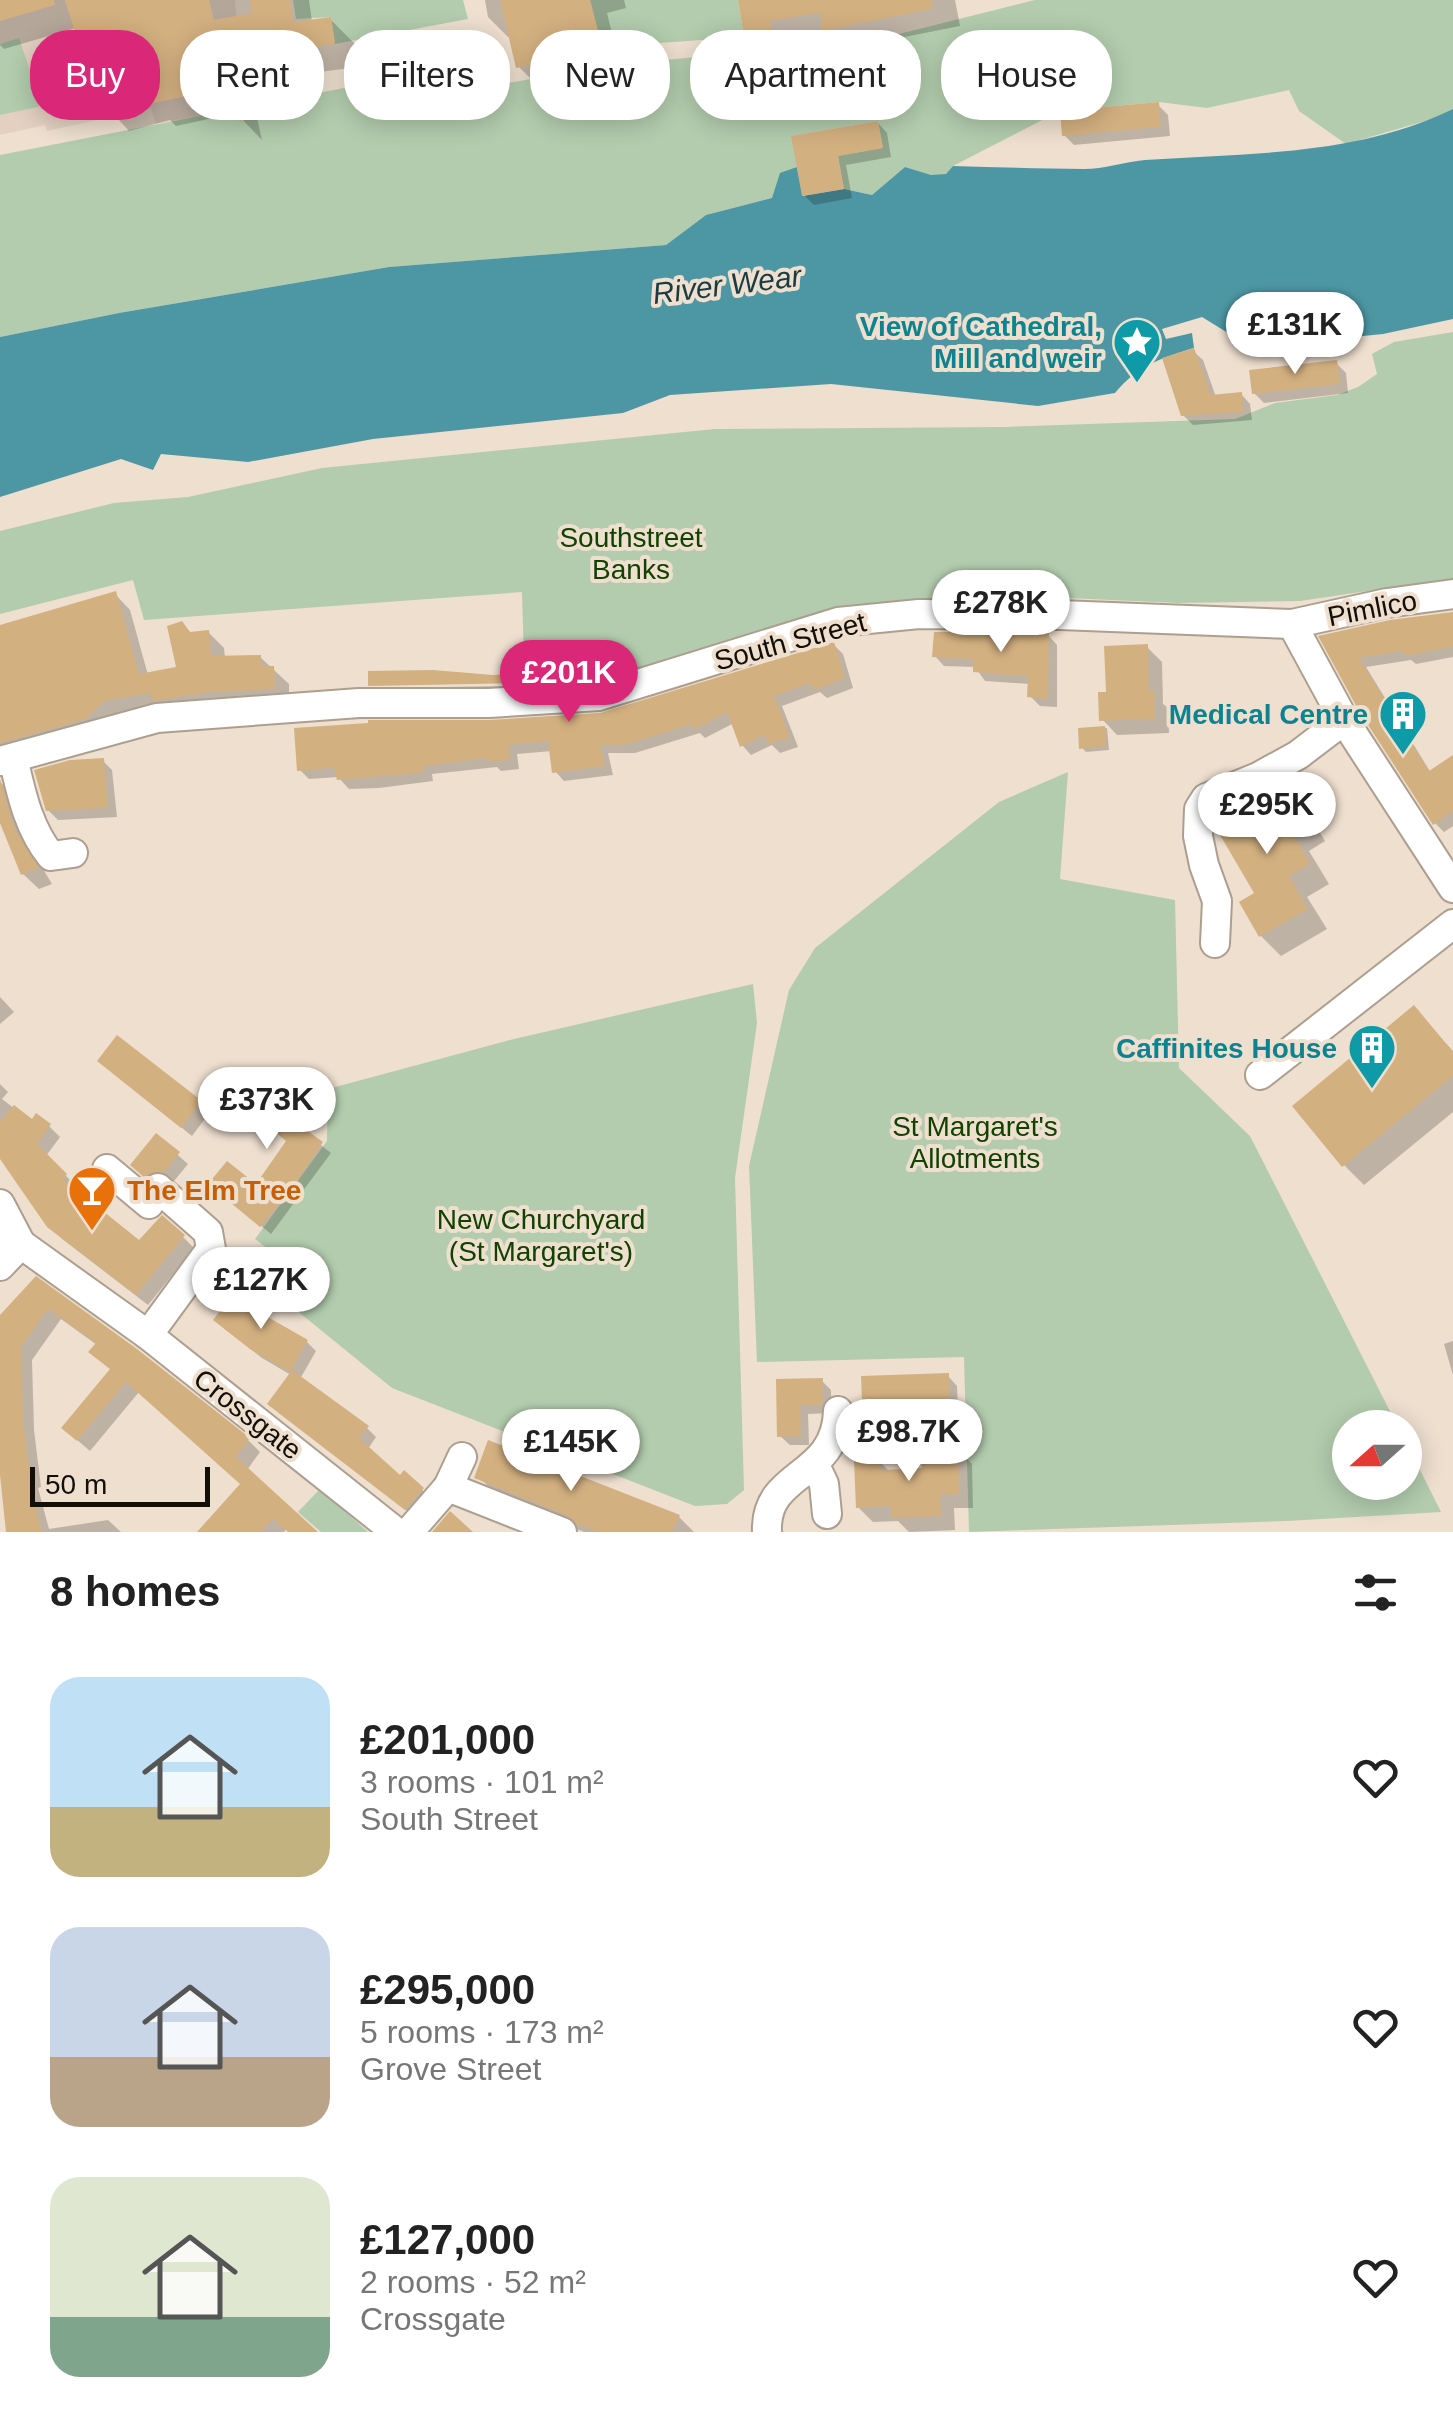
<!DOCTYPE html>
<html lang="en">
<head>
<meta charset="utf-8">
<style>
	body { margin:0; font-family:Arial,sans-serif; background:#f2f2f2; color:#222; height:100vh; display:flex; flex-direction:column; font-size:38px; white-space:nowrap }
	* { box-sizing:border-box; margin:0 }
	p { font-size:32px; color:#767676 }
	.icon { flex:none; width:55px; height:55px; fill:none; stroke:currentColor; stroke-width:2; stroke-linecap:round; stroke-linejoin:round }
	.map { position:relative; height:1532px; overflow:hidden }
	.details { display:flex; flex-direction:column; background:#fff; flex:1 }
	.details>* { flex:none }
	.hud { position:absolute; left:30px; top:30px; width:1395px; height:90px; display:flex; gap:20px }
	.needle { width:65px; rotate:249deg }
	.buttons { position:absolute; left:1332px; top:1410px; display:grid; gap:20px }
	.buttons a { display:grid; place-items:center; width:90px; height:90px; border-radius:50%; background:#fff; box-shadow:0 5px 25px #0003; font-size:50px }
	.scale { position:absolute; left:30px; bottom:25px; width:180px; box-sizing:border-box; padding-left:10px; border:5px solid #120e08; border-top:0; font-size:28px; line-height:35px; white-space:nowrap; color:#120e08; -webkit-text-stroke:8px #eedfcf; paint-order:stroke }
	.price { position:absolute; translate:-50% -85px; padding:0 22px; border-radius:35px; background:#fff; color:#222; font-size:32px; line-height:65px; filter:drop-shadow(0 2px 5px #0008) }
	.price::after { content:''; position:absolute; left:50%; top:60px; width:30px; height:22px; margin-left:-15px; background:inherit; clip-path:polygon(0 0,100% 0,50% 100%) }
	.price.on { background:#db2777; color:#fff }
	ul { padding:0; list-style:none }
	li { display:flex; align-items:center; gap:30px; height:250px; padding:0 50px }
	li span { display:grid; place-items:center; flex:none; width:280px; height:200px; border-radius:30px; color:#555 }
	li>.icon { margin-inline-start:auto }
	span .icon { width:120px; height:120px; fill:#fffc; stroke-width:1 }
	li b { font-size:42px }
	h2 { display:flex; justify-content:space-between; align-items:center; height:120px; padding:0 50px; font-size:42px }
	.tag { padding:0 35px; border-radius:40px; background:#fff; box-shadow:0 5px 25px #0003; font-size:35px; line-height:90px }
	.tag.on { background:#db2777; color:#fff }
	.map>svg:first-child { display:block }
	.education { fill:#e3d0c1 }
	.green { fill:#b3ccad }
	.water { fill:#4d97a4 }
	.shadow { fill:#0003 }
	.building { fill:#d3b080 }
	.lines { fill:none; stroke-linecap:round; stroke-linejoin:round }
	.minor-casing { stroke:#ac9f8f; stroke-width:32 }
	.minor { stroke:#fff; stroke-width:28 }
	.labels { text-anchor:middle; stroke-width:8; stroke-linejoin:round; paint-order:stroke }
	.culture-label { font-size:28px; font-weight:bold; fill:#0d838f; stroke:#eedfcf; text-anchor:end }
	.park-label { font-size:28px; fill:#104200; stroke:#eedfcf }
	.street-label { font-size:28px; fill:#120e08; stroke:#eedfcf }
	.food-label { font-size:28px; font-weight:bold; fill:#c56008; stroke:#eedfcf; text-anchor:start }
	.water-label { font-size:30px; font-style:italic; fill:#183c42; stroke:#eedfcf }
</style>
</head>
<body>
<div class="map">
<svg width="1453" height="1532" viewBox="0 0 1453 1532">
	<rect width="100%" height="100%" fill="#eedfcf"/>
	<path class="education" d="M0 0H65L89 74 85 0H235L243 107 156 124 151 108 47 131 45 125 0 135Z"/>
	<g class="green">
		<path d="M293 0H463L468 19 335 44 331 17 296 19Z"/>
		<path d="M590 0H738L744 37 602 47Z"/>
		<path d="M1035 0H1453V109L1435 118 1346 144 1299 111 1289 90 1207 108 1159 102 1060 111 953 166 946 175H930L905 167 872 195 844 189 838 156 883 148 878 121 792 136 797 167 772 198 706 215 666 245 389 267 119 313 0 337V155L354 86 497 85 605 66 879 39Z"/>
		<path d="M19 38 42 106 0 115V44Z"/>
		<path d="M1453 332V582L1388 588 1300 601 1179 603 998 595 940 598 823 615 596 683 525 692 522 592 144 620 133 580 0 614V531L114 503 188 497 322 468 715 429 1005 427 1235 419 1275 403 1337 395 1358 387 1377 374 1372 354 1394 342Z"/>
		<path d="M1068 772 1060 879 1175 900 1179 1068 1250 1136 1398 1427 1350 1428V1482H1405V1440L1441 1512 1287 1521 969 1532 964 1357 757 1362 749 1166 789 990 815 948 999 802Z"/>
		<path d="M753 984 757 1023 735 1178 744 1490 727 1504 695 1506 392 1388 279 1296 298 1272 255 1239 327 1141 328 1089 514 1039Z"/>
		<path d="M320 1489 368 1532H321L298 1512Z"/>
	</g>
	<path class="water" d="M1453 109V319L1383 334 1272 345 1228 333 1202 317 1162 329 1166 339 1192 333 1194 348C1161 358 1137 366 1115 393L1038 406 831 384 670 395 623 413 373 439 248 462 161 454 153 470 121 459 0 497V337L119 313 389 267 666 245 706 215 772 198 780 173 797 167 803 196 844 189 872 195 905 167 931 175 946 174 953 166C997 167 1040 169 1084 169 1104 169 1124 162 1145 160 1248 153 1357 156 1453 109Z"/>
	<g class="shadow">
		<path d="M0 0H309L312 22 331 20 354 43 357 67 261 80 263 107 255 109 262 140 236 113 176 126 170 120 129 131 98 97 76 28 4 49 0 45Z"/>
		<path d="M485 0H624L626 8 607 13 620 66 584 80 553 87 549 84 538 86 519 67 511 36 508 37 488 17Z"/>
		<path d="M740 0H955L960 26 844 49 828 33 788 40 790 51 766 55 746 36Z"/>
		<path d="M1158 105 1168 115 1170 136 1074 145 1064 135Z"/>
		<path d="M878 123 887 133 891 157 846 165 852 198 814 205 804 195 794 138Z"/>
		<path d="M1193 351 1203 360 1216 397 1241 394 1250 404 1252 420 1193 425 1183 415Z"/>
		<path d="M1336 363 1346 373 1348 393 1264 403 1254 393Z"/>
		<path d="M115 594 130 610 148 675 179 669 182 624 192 634 208 632 224 648 225 658 260 657 289 684V703L228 706 0 769V627Z"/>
		<path d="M1453 614V657L1416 664 1411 660 1366 667 1431 773 1453 758V826L1444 832 1435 823 1322 638Z"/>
		<path d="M1048 635 1057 645V707L1040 706 1030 696V684L985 681 975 667 944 666 935 656Z"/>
		<path d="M833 644 843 654 853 688 827 698 820 692 782 706 798 747 780 753 772 745 751 755 742 745 734 723 705 738 700 733 635 753H608L613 775 564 781 555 771 552 751 517 754 519 769 501 771 497 767 432 774 433 781 379 788 349 789 338 777 309 779 299 769 490 723 601 716Z"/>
		<path d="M1147 647 1162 662 1163 704 1168 708 1169 733 1117 735 1102 719 1109 695Z"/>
		<path d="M524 676 531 683V689L378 692 374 688 510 686V683L493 678Z"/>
		<path d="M1107 728 1109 750 1086 752 1082 748 1080 730Z"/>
		<path d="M103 761 112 770 117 817 58 820 48 810Z"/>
		<path d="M0 782 14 796 30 847 52 884 39 889 23 874 0 816Z"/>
		<path d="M1285 788 1305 808 1325 841 1309 851 1329 884 1307 897 1327 929 1281 956 1261 936 1242 903 1257 894 1245 812Z"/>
		<path d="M0 997 14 1012 0 1024Z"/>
		<path d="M1414 1009 1453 1051V1112L1364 1185 1344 1165Z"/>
		<path d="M118 1039 210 1112 192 1136 110 1070Z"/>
		<path d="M0 1084 8 1092 2 1099 32 1122 49 1126 60 1137 46 1156 76 1186 73 1190 140 1244 183 1237 194 1248 148 1305 61 1238 0 1153Z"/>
		<path d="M240 1101 302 1117 312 1127 307 1134 331 1153 271 1234 221 1193 256 1188 289 1142Z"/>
		<path d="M156 1136 188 1164 174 1181H161L156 1185 142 1174Z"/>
		<path d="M36 1280 248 1440 260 1452 247 1470 317 1532 286 1529 284 1532H206L243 1485 139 1392 90 1451 76 1439 112 1370 97 1345 61 1319 32 1360 34 1430 41 1487 38 1488 49 1529 108 1520 121 1532H9L0 1446V1319Z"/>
		<path d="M265 1318 307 1342 316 1351 300 1379 367 1428 376 1437 368 1449 400 1479 404 1473 432 1499 416 1518 279 1413 291 1375 262 1358 225 1329Z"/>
		<path d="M1453 1341V1375L1444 1344Z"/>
		<path d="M948 1376 957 1386 958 1411 874 1413 864 1404Z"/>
		<path d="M779 1381H822L831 1390V1413L808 1414 809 1445H790L780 1436Z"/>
		<path d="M957 1448 972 1464 973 1508H954L955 1530 909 1532 898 1521 873 1522 858 1507 880 1462 890 1472 924 1471Z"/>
		<path d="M477 1475 679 1517 694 1532H584L497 1495Z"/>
	</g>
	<g class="building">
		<path d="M0 0H54L55 5 0 21Z"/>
		<path d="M65 0H209L214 20 252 13 250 0H290L293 22 331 17 335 44 239 57 241 84 233 86 242 124 214 90 150 104 148 97 104 109 100 97 96 99Z"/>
		<path d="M500 0H590L602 47 587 51 588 55 564 61 531 69 530 65 516 68Z"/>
		<path d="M738 0H932V9L822 31 820 13 770 21 772 32 744 37Z"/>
		<path d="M1159 102 1161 127 1062 136 1060 111Z"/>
		<path d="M878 121 883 148 838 156 844 189 802 196 791 136Z"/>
		<path d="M1194 348 1211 395 1242 392 1243 412 1181 416 1162 358Z"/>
		<path d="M1337 360 1340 384 1252 394 1249 370Z"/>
		<path d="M116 591 139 674 176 667 167 626 182 621 190 632 209 630 211 656 261 655V666H274L275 689 211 692 152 701 151 693 104 701 86 719 0 743V625Z"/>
		<path d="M1453 612V647L1404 656 1402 651 1359 658 1429 771 1453 755V811L1433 825 1359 711 1318 636 1390 620Z"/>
		<path d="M934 632H1049L1048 699 1027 697 1028 676 973 672V659L932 657Z"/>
		<path d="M834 642 845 678 815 690 809 683 774 696 790 737 768 744 764 735 740 747 727 712 694 730 692 724 624 745H600L605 766 552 773 548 741 509 745 510 760 489 762V758L424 766V772L409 774 337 780 334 768 297 771 294 728 368 723V720H490L600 713Z"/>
		<path d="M1148 644 1149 691 1154 690 1155 719 1099 721 1098 692H1106L1104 646Z"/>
		<path d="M433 670 493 675 525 673V683L368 686V671Z"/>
		<path d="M1105 726 1106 746 1079 749 1078 728Z"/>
		<path d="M104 758 108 808 46 811 34 770 70 760Z"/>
		<path d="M0 779 15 829 39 868 21 875 0 823Z"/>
		<path d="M1286 785 1307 820 1291 830 1310 864 1289 876 1308 909 1259 937 1239 902 1254 893 1216 828V814L1240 803 1244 810Z"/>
		<path d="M1414 1005 1453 1052V1076L1342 1167 1292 1106Z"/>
		<path d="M117 1035 202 1101 181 1128 97 1061Z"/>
		<path d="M246 1068 304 1115 298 1124 323 1142 297 1181 260 1227 208 1184 227 1161 256 1184 286 1141 227 1092Z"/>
		<path d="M14 1105 32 1119 36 1113 51 1124 37 1144 67 1174 63 1179 139 1240 162 1215 185 1235 136 1295 47 1227 0 1159V1122Z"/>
		<path d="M156 1133 180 1152 164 1172H151L145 1178 130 1165Z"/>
		<path d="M36 1276 137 1349 250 1438 236 1457 318 1532H288L273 1519 261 1532H197L240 1484 126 1382 77 1441 61 1428 110 1369 88 1352 96 1343 48 1309 21 1347 23 1416 30 1476H28L42 1532H6L0 1475V1315Z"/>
		<path d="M235 1291 266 1316 308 1340 290 1372 250 1349 213 1320Z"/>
		<path d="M292 1370 369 1426 359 1438 400 1475 404 1470 424 1488 405 1510 267 1404Z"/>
		<path d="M949 1373V1402L862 1405 861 1376Z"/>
		<path d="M823 1378 822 1405H800L801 1436 777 1437 776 1379Z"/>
		<path d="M488 1440 680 1515 673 1532H598L577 1524 568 1516 474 1478Z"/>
		<path d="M958 1446 959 1494H940L941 1516 891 1518V1506L856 1508 854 1461 881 1459V1470L922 1468 921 1448Z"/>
		<path d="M450 1511 473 1532H432Z"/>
	</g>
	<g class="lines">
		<g class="minor-casing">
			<g id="minor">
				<path d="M1292 624 1344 720 1453 888"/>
				<path d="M13 758C21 792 28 828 51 856L73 853"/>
				<path d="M0 761 157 718 359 703H489L599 696 838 622 919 614 1060 615 1292 624 1387 603 1453 594"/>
				<path d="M1215 943 1217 901 1204 865 1198 836 1199 809 1206 798 1258 777 1298 755 1344 720"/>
				<path d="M1260 1075 1453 924"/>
				<path d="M107 1169 149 1204 158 1188 208 1232 211 1249 148 1335"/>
				<path d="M0 1204 21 1244 0 1266"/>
				<path d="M0 1229 148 1335 396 1532"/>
				<path d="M837 1431 865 1430"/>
				<path d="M815 1465 824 1484 827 1514"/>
				<path d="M448 1487 462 1457"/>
				<path d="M409 1532 448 1487 562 1532"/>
				<path d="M767 1532C764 1470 836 1480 838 1411"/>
			</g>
		</g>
		<use href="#minor" class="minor"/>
	</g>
	<defs>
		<g id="sight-pin" transform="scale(2.5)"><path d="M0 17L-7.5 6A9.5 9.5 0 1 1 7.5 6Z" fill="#0f9aa8" stroke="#eedfcf"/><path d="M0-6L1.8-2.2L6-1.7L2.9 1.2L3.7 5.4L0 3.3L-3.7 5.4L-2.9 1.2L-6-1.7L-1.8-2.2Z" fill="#fff"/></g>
		<g id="building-pin" transform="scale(2.5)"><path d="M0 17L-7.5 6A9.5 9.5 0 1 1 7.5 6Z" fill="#0f9aa8" stroke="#eedfcf"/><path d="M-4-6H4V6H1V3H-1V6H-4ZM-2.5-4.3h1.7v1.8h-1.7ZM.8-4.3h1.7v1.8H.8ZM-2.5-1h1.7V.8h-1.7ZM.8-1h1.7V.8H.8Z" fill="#fff"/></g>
		<g id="bar-pin" transform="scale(2.5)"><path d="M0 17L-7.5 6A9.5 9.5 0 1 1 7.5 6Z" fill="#e8710a" stroke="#eedfcf"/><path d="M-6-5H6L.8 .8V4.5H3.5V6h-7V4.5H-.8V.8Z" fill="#fff"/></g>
	</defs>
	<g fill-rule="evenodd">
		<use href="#sight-pin" x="1137" y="342"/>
		<use href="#building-pin" x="1403" y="714"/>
		<use href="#building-pin" x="1372" y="1048"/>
		<use href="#bar-pin" x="92" y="1190"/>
	</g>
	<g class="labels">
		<g class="culture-label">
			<text x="1102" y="336">View of Cathedral,<tspan x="1102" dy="32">Mill and weir</tspan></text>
			<text x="1368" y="724">Medical Centre</text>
			<text x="1337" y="1058">Caffinites House</text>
		</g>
		<g class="park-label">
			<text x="631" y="547">Southstreet<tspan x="631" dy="32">Banks</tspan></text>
			<text x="975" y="1136">St Margaret's<tspan x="975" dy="32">Allotments</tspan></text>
			<text x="541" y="1229">New Churchyard<tspan x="541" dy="32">(St Margaret's)</tspan></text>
		</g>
		<g class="street-label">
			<text transform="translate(1372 608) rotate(-11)" y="10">Pimlico</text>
			<text transform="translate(790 641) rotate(-15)" y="10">South Street</text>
			<text transform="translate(248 1414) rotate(38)" y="10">Crossgate</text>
		</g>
		<g class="food-label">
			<text x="127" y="1200">The Elm Tree</text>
		</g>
		<g class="water-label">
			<text transform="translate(727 285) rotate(-7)" y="10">River Wear</text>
		</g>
	</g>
</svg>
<div class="buttons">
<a><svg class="needle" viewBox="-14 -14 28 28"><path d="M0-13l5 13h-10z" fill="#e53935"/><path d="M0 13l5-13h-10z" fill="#767676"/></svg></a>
</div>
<div class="scale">50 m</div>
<b class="price" style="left:1295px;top:377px">£131K</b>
<b class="price" style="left:1001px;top:655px">£278K</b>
<b class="price on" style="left:569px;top:725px">£201K</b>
<b class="price" style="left:1267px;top:857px">£295K</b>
<b class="price" style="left:267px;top:1152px">£373K</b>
<b class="price" style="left:261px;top:1332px">£127K</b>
<b class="price" style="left:909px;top:1484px">£98.7K</b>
<b class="price" style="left:571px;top:1494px">£145K</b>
<div class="hud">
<a class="tag on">Buy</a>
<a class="tag">Rent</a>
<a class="tag">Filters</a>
<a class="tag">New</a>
<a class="tag">Apartment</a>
<a class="tag">House</a>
</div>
</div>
<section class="details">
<h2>8 homes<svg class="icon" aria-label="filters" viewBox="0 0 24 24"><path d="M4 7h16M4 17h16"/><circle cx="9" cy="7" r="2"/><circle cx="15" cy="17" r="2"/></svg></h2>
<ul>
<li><span style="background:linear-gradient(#bfe0f5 65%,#c2b280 0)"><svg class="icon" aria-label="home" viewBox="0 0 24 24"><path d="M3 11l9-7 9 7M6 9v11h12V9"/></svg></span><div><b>£201,000</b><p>3 rooms · 101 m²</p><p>South Street</p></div><svg class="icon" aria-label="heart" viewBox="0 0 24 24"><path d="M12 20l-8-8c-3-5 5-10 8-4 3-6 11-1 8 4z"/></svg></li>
<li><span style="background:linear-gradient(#c9d6e8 65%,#b9a48a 0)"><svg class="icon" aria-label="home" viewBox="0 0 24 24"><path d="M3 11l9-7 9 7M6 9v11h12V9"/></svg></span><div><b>£295,000</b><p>5 rooms · 173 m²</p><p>Grove Street</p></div><svg class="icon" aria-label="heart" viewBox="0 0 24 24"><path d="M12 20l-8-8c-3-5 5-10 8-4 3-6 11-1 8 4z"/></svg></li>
<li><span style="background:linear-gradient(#dfe7d0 70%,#7fa58c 0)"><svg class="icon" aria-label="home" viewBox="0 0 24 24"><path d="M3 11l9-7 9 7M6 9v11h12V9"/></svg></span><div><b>£127,000</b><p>2 rooms · 52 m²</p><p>Crossgate</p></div><svg class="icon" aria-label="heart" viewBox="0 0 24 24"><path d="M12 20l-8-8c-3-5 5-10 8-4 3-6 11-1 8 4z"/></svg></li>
</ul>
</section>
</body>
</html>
